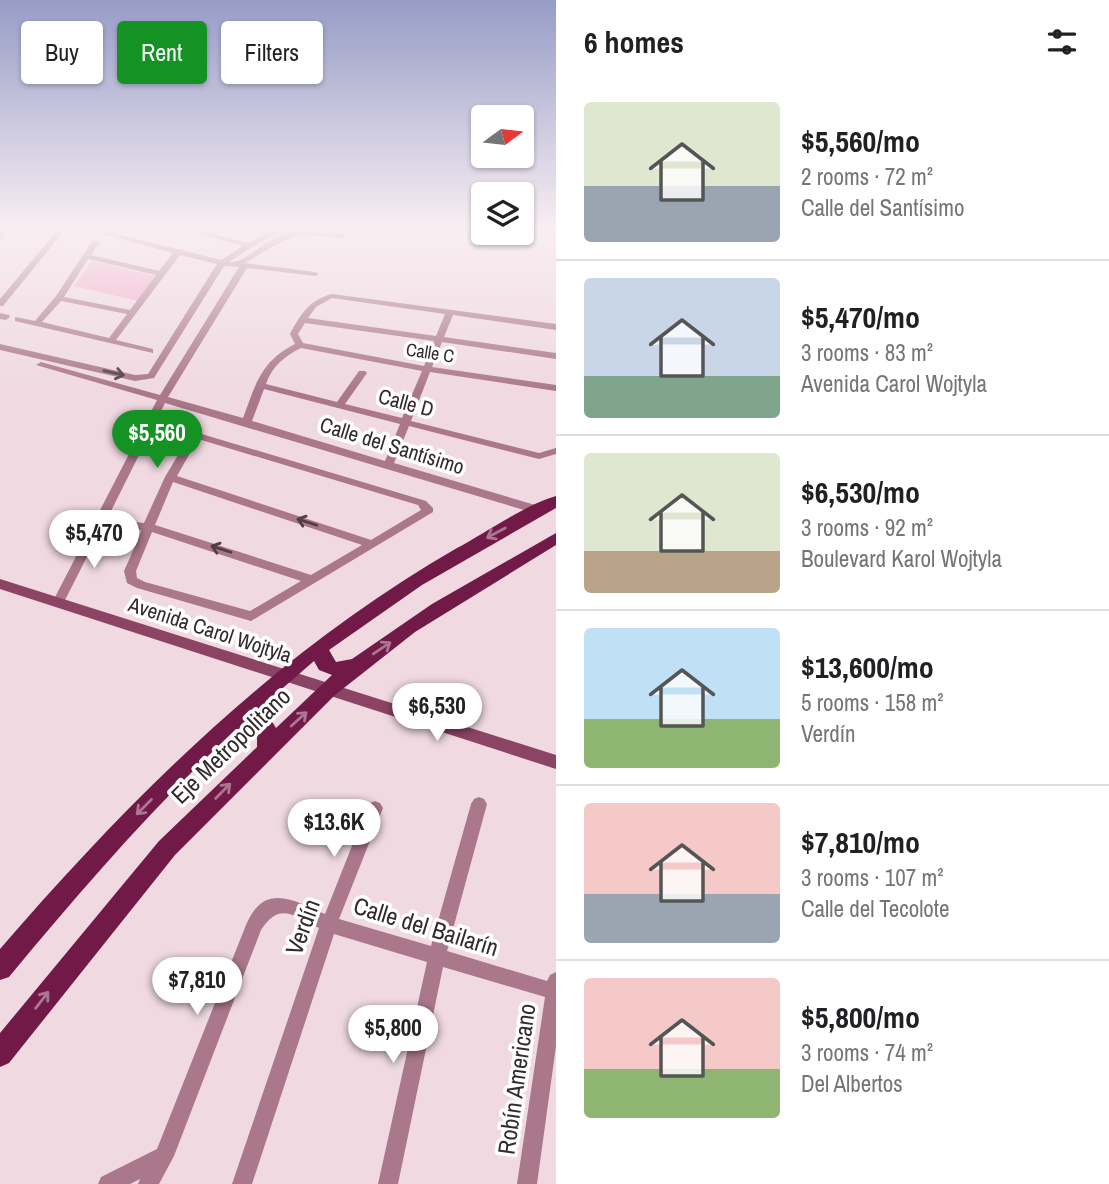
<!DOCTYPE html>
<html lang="en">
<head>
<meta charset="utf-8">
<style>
	body { margin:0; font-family:"Archivo Narrow",sans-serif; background:#f2f2f2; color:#202124; height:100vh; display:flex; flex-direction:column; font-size:26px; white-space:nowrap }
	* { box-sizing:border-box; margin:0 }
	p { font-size:23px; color:#757577 }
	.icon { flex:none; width:38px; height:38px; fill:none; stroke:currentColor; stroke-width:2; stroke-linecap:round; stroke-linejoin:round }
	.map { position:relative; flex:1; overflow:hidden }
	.panel { display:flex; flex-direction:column; background:#fff; width:553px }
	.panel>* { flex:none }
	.guide { position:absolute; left:21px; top:21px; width:429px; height:63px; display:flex; gap:14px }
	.needle { width:46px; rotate:75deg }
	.buttons { position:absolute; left:471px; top:105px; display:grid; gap:14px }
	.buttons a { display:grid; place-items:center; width:63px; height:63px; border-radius:7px; background:#fff; box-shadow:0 2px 5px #0004; font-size:35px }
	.price { position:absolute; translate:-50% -60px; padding:0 16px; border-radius:24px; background:#fff; color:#222; font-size:23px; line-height:46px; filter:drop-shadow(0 2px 4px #0008) }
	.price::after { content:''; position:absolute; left:50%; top:42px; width:21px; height:16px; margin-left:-10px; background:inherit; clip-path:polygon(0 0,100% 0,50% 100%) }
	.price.current { background:#149223; color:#fff }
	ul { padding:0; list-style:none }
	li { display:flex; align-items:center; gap:21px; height:175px; padding:0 28px }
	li+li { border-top:2px solid #e0e0e0 }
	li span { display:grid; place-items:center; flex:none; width:196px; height:140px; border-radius:7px; color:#555 }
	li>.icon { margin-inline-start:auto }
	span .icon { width:84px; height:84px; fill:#fffc; stroke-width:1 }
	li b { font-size:30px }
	h2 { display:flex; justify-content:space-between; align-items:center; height:84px; padding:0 28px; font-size:30px }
	.chip { padding:0 24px; border-radius:7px; background:#fff; box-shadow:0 2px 5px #0004; font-size:24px; line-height:63px }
	.chip.current { background:#149223; color:#fff }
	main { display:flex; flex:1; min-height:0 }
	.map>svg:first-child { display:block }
	.green { fill:#f2aac6 }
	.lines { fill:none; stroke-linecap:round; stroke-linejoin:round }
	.street { fill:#aa778b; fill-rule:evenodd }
	.secondary { fill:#8b4463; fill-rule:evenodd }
	.primary { fill:#721a47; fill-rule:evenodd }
	.oneway { stroke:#513d44 }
	.oneway2 { stroke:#aa7691 }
	.labels { text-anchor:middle; stroke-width:7; stroke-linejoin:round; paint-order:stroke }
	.far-street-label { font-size:18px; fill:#332a2d; stroke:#fff }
	.street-label { font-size:21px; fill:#332a2d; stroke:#fff }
	.near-street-label { font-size:24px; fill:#332a2d; stroke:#fff }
</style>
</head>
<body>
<main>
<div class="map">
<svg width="556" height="1184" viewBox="0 0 556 1184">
	<rect width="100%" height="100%" fill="#f0d9e1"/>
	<path class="green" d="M92 261 155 276 138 301 74 286Z"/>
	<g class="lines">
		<g class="street">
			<path d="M61 226H68L3 306H0V299Z"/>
			<path d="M73 226H85L221 260 243 246 174 226C184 226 194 230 204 231 211 231 219 226 227 226L214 234 248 243 281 226H290L252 247 229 262C243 263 257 248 268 242 282 235 300 226 315 226L308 230 345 234V238H342L300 234 275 245 245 263 315 272 319 274 315 276 247 268 168 397 243 418C256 384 260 362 295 344L290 334C300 315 310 299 332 294L556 324V330L453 315 444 337 556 353V359L442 342 432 367 556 385V391L430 372 411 421 539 453 556 448V454L539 459 409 426 394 463 542 507 544 510 538 514 534 513 165 403 107 519 144 523 165 477 190 435 195 432 426 501 433 508V512L251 621 137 588 127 583 124 571 136 544 97 537 62 606H54L52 603 157 400 36 365 41 362 160 395 239 267 224 266 154 378 135 381 0 350V344L135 375 148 374 217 264 180 255 116 340 153 349V353L15 321V317L35 321 56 296 93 240 100 242 91 255 159 271 173 253ZM88 259 156 275 130 310 64 297ZM332 298 445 314 436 336 308 318 316 307ZM61 301 127 314 109 338 42 322ZM305 323 434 341 424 366 303 343 298 334ZM301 348 422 371 402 418 345 404 367 373 365 371H359L337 402 266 384C272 366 285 356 301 348ZM264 389 400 424 385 461 252 421ZM198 439 418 505 421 510 371 540 177 476ZM173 482 362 545 311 575 155 525ZM103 526 141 530 139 537 101 530ZM152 532 301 581 250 611 145 582 137 578 136 571Z"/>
			<path d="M0 231 4 233V238L0 240Z"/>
			<path d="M0 313 9 315 10 317 6 320 0 319Z"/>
			<path d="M479 797 484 799 487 804 447 951 547 981 550 975 556 972V1046L537 1184H517L545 997 443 967 398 1184H378L427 962 334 934 252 1184H232L319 928C293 916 280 901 261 930L174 1156 159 1184H138L140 1179 130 1184H98L101 1177 157 1149 246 925C264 882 293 900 325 914L367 808 370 803 375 801 380 803 383 808 339 919 431 946 471 804 474 799Z"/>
		</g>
		<path class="secondary" d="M0 579 556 755V769L0 589Z"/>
		<path class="primary" d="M556 496V508L422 585 329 650 336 662 352 659 432 604 556 533V545L415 632 335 695 175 855 9 1063 0 1067V1033L159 841 257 747V732L252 729H236C154 806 81 890 9 977L0 980V949C134 794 278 651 457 548 485 533 527 504 556 496ZM314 661 319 670 332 675 276 728 271 720 254 713Z"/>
	</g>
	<defs><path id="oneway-shaft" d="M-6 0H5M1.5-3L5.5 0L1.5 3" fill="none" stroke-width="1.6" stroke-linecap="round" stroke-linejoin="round" transform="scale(1.75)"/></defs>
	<g class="oneway">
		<use href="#oneway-shaft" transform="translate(114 373) rotate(13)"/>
		<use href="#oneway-shaft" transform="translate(307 522) rotate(-162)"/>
		<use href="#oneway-shaft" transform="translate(221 549) rotate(-162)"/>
	</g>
	<g class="oneway2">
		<use href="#oneway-shaft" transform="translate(496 533) rotate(152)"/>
		<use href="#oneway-shaft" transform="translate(382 648) rotate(-34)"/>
		<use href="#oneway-shaft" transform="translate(299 719) rotate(-42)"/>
		<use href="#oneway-shaft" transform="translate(223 791) rotate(-45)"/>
		<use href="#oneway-shaft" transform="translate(144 807) rotate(135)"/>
		<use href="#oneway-shaft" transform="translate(42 1000) rotate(-52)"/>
	</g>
	<linearGradient id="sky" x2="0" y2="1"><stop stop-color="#979cc7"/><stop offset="0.58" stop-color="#f8eef2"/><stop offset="1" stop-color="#f8eef2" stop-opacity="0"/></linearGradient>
	<rect width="556" height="392" fill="url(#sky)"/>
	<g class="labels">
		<g class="far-street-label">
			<text transform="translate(430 353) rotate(9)" y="6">Calle C</text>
		</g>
		<g class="street-label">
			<text transform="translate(406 403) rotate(15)" y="7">Calle D</text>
			<text transform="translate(392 446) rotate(17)" y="7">Calle del Santísimo</text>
			<text transform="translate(210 630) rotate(18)" y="7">Avenida Carol Wojtyla</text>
		</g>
		<g class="near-street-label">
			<text transform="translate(231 746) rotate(-44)" y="8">Eje Metropolitano</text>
			<text transform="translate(303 927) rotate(-70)" y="8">Verdín</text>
			<text transform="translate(426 927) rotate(17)" y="8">Calle del Bailarín</text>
			<text transform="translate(517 1079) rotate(-82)" y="8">Robín Americano</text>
		</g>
	</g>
</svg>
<div class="buttons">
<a><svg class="needle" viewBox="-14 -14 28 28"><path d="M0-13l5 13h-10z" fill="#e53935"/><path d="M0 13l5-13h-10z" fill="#757577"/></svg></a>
<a><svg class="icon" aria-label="layers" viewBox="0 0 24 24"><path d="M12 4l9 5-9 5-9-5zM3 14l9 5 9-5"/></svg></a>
</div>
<b class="price current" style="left:157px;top:470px">$5,560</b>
<b class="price" style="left:94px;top:570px">$5,470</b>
<b class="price" style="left:437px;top:743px">$6,530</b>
<b class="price" style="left:334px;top:859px">$13.6K</b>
<b class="price" style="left:197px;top:1017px">$7,810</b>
<b class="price" style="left:393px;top:1065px">$5,800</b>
<div class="guide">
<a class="chip">Buy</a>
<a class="chip current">Rent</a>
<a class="chip">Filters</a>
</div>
</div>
<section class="panel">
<h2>6 homes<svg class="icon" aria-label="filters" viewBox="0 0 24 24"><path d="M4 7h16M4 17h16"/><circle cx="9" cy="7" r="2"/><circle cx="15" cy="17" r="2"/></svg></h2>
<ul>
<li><span style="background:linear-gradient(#dfe7d0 60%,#9aa5b1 0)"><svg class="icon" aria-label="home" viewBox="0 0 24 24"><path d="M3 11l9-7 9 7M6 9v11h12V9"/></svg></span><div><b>$5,560/mo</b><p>2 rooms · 72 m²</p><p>Calle del Santísimo</p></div></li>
<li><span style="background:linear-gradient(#c9d6e8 70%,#7fa58c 0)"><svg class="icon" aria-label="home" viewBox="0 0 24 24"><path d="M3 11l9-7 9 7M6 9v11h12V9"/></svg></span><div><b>$5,470/mo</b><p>3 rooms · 83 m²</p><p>Avenida Carol Wojtyla</p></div></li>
<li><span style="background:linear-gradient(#dfe7d0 70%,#b9a48a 0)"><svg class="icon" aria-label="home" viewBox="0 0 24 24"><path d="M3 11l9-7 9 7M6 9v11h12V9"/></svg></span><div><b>$6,530/mo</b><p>3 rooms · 92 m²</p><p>Boulevard Karol Wojtyla</p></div></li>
<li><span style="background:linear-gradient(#bfe0f5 65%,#8fb573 0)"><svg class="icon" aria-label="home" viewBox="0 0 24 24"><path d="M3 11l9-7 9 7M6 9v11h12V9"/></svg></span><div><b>$13,600/mo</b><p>5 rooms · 158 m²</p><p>Verdín</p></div></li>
<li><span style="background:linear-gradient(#f6c9c9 65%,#9aa5b1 0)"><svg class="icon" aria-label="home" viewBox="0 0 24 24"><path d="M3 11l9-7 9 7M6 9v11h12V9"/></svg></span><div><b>$7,810/mo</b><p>3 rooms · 107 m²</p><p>Calle del Tecolote</p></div></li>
<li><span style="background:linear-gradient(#f6c9c9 65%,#8fb573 0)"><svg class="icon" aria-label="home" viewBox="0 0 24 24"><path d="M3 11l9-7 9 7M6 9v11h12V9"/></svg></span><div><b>$5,800/mo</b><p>3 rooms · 74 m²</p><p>Del Albertos</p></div></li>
</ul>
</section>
</main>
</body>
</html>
